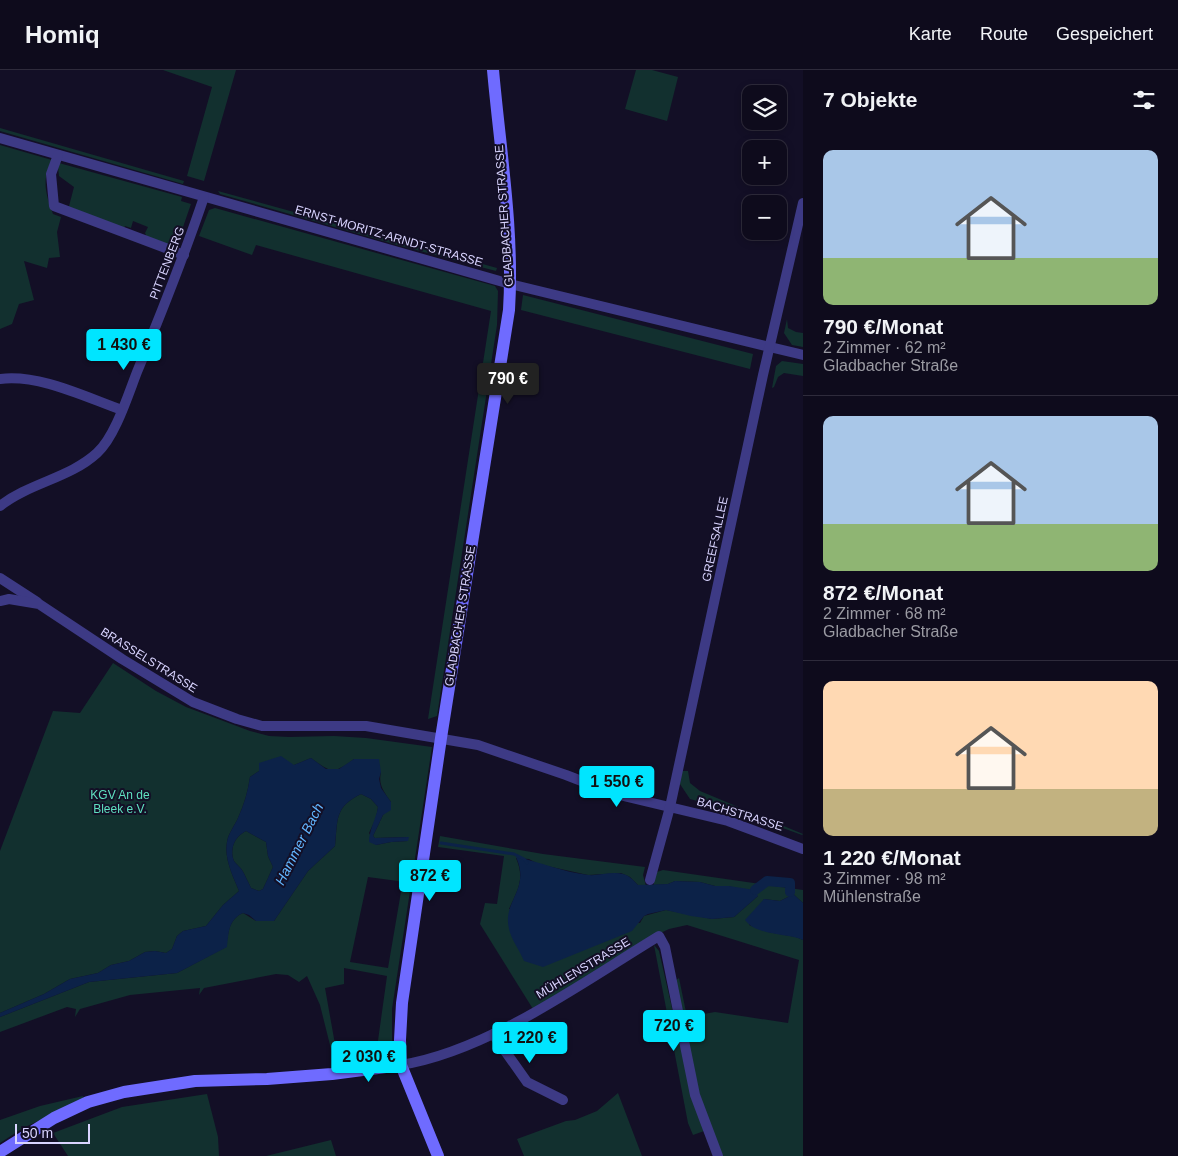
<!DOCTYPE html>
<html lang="de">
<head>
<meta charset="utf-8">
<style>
	body { margin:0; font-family:Arial,sans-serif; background:#171425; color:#f1f3f6; height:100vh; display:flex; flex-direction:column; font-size:19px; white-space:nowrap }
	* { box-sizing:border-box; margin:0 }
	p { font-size:16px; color:#9b9ba3 }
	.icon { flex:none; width:28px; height:28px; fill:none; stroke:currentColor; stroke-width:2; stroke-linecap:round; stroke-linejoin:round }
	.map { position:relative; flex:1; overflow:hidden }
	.details { display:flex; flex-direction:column; background:#0e0b1c; width:375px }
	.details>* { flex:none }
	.buttons { position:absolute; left:742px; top:15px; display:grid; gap:10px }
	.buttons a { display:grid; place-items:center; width:45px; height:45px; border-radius:10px; background:#0e0b1c; box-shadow:0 2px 8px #0003,0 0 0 1px #2e2b3b; font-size:25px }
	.scale { position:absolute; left:15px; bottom:12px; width:75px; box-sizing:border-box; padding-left:5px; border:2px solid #d9d4ff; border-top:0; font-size:14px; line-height:18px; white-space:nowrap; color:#d9d4ff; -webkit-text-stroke:4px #130f26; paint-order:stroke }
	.price { position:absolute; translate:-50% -42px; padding:0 11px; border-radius:5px; background:#00e5ff; color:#111; font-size:16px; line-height:32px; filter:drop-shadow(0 1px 2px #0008) }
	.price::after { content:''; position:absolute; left:50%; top:30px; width:15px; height:11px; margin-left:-8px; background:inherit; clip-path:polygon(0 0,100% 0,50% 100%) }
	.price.active { background:#222; color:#fff }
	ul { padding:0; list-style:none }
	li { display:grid; align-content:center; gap:10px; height:265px; padding:0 20px }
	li+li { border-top:1px solid #2e2b3b }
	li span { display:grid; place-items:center; height:155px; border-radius:10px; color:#555 }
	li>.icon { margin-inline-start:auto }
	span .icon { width:90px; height:90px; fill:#fffc; stroke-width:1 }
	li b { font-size:21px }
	h2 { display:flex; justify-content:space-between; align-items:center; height:60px; padding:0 20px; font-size:21px }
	header { display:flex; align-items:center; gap:30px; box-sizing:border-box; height:70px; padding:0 25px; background:#0e0b1c; border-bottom:1px solid #2e2b3b }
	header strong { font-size:24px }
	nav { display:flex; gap:28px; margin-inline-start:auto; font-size:18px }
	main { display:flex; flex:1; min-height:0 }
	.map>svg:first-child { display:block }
	.green { fill:#12302f; fill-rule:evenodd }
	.water { fill:#0c2248; fill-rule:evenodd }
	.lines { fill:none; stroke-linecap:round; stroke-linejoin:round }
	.stream { stroke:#0c2248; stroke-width:3 }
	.canal { stroke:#0c2248; stroke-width:10 }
	.street { stroke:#3d3a85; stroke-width:10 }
	.secondary { stroke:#6f6bff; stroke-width:12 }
	.labels { text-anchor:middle; stroke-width:4; stroke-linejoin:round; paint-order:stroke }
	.street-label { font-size:12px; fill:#d9d4ff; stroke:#130f26 }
	.park-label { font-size:12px; fill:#5fe0c0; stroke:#130f26 }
	.water-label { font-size:14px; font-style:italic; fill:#62b6ff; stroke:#130f26 }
</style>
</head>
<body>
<header>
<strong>Homiq</strong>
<nav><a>Karte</a><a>Route</a><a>Gespeichert</a></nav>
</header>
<main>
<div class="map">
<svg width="803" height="1086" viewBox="0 0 803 1086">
	<rect width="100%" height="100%" fill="#130f26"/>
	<g class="green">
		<path d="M163 0H236L204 111 187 106 212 17Z"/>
		<path d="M636 0H652L678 7 667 51 625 39Z"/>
		<path d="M0 58 184 111 183 114 0 61Z"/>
		<path d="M0 75 52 90C41 111 46 124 53 144L61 147 57 162 60 187 49 188 47 198 24 191 34 230 19 234 12 254 0 259Z"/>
		<path d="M59 93 182 127 181 131 191 134 175 180 148 170 145 163 148 157 133 151 131 158 125 156 123 161 68 140 74 117 59 106 58 97Z"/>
		<path d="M218 121 497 198 496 201 397 175 220 124Z"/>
		<path d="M215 138 495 216 498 221 497 255 437 646 428 649 491 241 256 175 252 185 199 166 209 140Z"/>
		<path d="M523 225 753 284 750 299 521 240Z"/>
		<path d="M787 249 788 258 796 262 803 263V277L792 275 784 263Z"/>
		<path d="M782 291 803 294V306L784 303 778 307 774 317 772 318 776 296Z"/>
		<path d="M113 593 156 621 186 637 250 661 269 666 289 667 334 666 366 668 432 677 392 939V972L376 985 387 906 344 898V914L325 918 338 991 333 987 320 935 307 906 299 912 288 905 276 904 204 918 199 925 200 918 130 925 80 939 75 947 76 939 67 937 0 962V947L89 912 177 903 226 877C229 862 228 850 243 843L256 851H274L308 801 335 776C338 750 334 737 361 724L371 729 378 737 376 748 369 763 376 775 391 772 408 771V767L375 768 373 766 383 745 391 732C384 722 378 715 381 702L354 689C334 704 331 703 311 688L294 695 259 701 250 707C248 721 244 735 238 748 235 755 228 764 227 772 224 789 233 806 239 821L223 835 206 856 183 861 177 866 172 879 166 883 155 881 145 882 129 891 111 895 98 903 70 909 44 924 0 943V781L53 641 80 643ZM368 807 398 811 401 813 402 816 388 898 350 892Z"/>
		<path d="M681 701H688L690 713 700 721 803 764 802 765 747 745 690 729 680 714Z"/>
		<path d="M246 761 266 772 268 786 273 797 263 819 259 821 251 818C248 812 245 805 242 800 240 797 236 794 234 791 229 779 235 766 246 761Z"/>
		<path d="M440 766 543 784 645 797 643 805 646 816 638 815 630 807 621 803 588 805 538 794 529 789 516 788C525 809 518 819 509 839L640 853 644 846 666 840 712 849 734 847 758 826 729 816H715L700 812 675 811 668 814 654 815V803L663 800 803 820V833L791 822 790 826 780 831 764 829 749 855 768 862 796 867 803 870V1086H720L696 1015 675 911 679 908 687 947 715 942 788 953 799 890 687 855 669 859 652 867 533 939 480 854 485 833 497 834 504 786 438 777Z"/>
		<path d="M654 875 659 881 692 1026 707 1060 693 1065 688 1053Z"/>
		<path d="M618 1023 642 1086H524L517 1069 566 1051 575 1050 597 1041Z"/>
		<path d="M207 1024 218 1067 219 1086H68L53 1063 122 1037Z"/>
		<path d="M83 1026 84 1030 23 1058 0 1073V1050L40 1036Z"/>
		<path d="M331 1070 336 1086H266Z"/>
	</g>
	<g class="water">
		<path d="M281 686 294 695 311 688 326 699H339L354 689H379L381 702 379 709 381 718 391 732V740L383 745 373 766 375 768 409 767 408 771 391 772 376 775 369 772C369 760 376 749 378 737L371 729 361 724C334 737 338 750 335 776L308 801 274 851H256L249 845 243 843C228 850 229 862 227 877L177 903 89 912 0 947V943L44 924 70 909 98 903 111 895 129 891 145 882 155 881 166 883 172 879 177 866 183 861 206 856 223 835 239 821C233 806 224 789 227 772 228 764 235 755 238 748 244 735 248 721 250 707L259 701V693ZM246 761 266 772 268 786 273 797 263 819 259 821 251 818C248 812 245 805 242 800 240 797 236 794 234 791 229 779 235 766 246 761Z"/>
		<path d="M516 787C540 792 563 802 588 805 599 806 612 801 623 804 630 806 633 810 638 815L668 814 675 811 700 812 715 816H729L755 820 758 826 734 847 712 849 691 846 666 840 648 844 644 846 632 861 543 897 524 891C520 881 511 869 509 859 502 830 531 820 516 787Z"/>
		<path d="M791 822 803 833V870C786 863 757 866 745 850L764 829 780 831 790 826V823Z"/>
	</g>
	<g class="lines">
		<path class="stream" d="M441 773 514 784 524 789 527 793"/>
		<path class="canal" d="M755 820 767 811 790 813V822"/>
		<g class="street">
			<path d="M0 68 510 214 803 285"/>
			<path d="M58 85 51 104 54 136 184 185"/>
			<path d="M0 309C40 304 85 327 122 340"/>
			<path d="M0 436C29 413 70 408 97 383 115 367 128 325 137 302 161 244 184 186 204 127"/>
			<path d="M0 508 37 532"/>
			<path d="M0 531 9 529 39 534 122 589 193 632 237 649 262 656H366L478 675 566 705 615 724 728 751 803 779"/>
			<path d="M650 810 670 737 763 305 803 133"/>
			<path d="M493 964 527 1012 563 1030"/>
			<path d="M401 995C489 981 583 912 659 866L665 877 695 1025 718 1086"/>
		</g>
		<g class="secondary">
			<path d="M0 1082 54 1048 88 1032 124 1022 195 1011 267 1009 332 1004 401 995"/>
			<path d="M438 1086 401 995 400 970 402 933 441 668 509 240C514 161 500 79 493 0"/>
		</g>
	</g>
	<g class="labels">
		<g class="street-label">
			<text transform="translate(504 146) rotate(-94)" y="4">GLADBACHER STRASSE</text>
			<text transform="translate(389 166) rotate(16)" y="4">ERNST-MORITZ-ARNDT-STRASSE</text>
			<text transform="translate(167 193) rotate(-69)" y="4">PITTENBERG</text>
			<text transform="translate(715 469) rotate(-78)" y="4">GREEFSALLEE</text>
			<text transform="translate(460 546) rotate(-81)" y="4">GLADBACHER STRASSE</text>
			<text transform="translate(149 590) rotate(32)" y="4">BRASSELSTRASSE</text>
			<text transform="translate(740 744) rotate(17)" y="4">BACHSTRASSE</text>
			<text transform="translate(583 898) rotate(-31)" y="4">MÜHLENSTRASSE</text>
		</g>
		<g class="park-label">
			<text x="120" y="729">KGV An de<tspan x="120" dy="14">Bleek e.V.</tspan></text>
		</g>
		<g class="water-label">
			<text transform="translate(299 774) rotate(-63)" y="5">Hammer Bach</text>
		</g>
	</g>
</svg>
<div class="buttons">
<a><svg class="icon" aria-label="layers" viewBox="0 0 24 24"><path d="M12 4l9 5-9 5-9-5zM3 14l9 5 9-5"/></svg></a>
<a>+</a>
<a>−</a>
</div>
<div class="scale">50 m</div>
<b class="price" style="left:124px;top:301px">1 430 €</b>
<b class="price active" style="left:508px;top:335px">790 €</b>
<b class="price" style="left:617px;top:738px">1 550 €</b>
<b class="price" style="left:430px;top:832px">872 €</b>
<b class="price" style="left:674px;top:982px">720 €</b>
<b class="price" style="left:530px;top:994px">1 220 €</b>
<b class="price" style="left:369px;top:1013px">2 030 €</b>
</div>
<section class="details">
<h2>7 Objekte<svg class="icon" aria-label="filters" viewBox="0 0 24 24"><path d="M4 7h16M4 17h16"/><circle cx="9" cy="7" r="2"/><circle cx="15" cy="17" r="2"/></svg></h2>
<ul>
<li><span style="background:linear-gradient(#a9c7e8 70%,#8fb573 0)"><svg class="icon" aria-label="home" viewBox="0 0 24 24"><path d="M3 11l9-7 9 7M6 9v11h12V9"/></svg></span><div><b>790 €/Monat</b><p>2 Zimmer · 62 m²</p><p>Gladbacher Straße</p></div></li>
<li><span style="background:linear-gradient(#a9c7e8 70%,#8fb573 0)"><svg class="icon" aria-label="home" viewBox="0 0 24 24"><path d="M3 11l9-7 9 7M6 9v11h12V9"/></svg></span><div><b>872 €/Monat</b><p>2 Zimmer · 68 m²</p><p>Gladbacher Straße</p></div></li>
<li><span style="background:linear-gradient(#ffd9b3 70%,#c2b280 0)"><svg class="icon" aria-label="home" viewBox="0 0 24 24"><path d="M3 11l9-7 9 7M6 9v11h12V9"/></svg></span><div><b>1 220 €/Monat</b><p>3 Zimmer · 98 m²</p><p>Mühlenstraße</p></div></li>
</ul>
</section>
</main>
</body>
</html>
